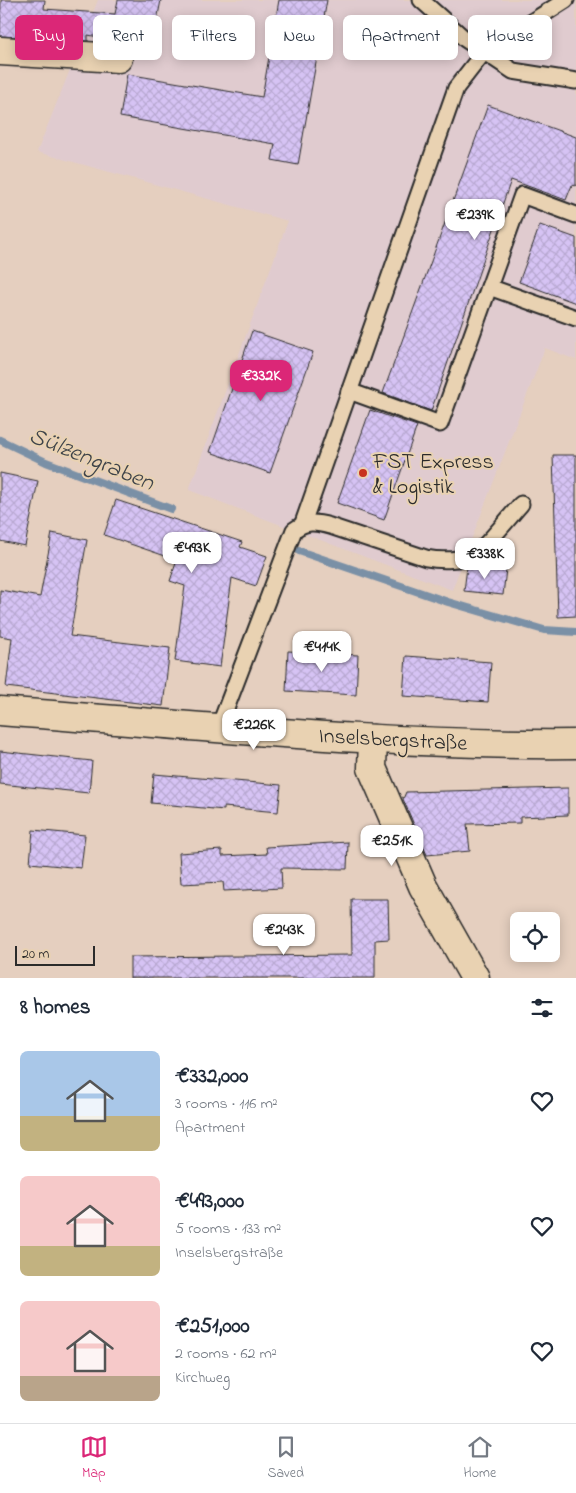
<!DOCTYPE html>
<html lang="en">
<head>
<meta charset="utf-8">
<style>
	body { margin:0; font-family:"Indie Flower",sans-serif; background:#f6f6f7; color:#1f2937; height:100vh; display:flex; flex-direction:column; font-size:19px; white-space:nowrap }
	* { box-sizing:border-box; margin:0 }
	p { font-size:16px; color:#747a83 }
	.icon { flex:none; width:28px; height:28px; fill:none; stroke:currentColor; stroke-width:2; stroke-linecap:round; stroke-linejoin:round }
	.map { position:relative; height:978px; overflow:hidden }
	.sheet { display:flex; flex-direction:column; background:#fff; flex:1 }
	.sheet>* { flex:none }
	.top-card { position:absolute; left:15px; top:15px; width:546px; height:45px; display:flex; gap:10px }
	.controls { position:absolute; left:510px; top:912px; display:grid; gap:10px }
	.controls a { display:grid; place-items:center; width:50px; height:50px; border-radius:8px; background:#fff; box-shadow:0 2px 12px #0003; font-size:25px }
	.scale { position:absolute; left:15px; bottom:12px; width:80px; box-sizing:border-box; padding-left:5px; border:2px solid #2b2b2b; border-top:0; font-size:14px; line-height:18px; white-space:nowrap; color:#2b2b2b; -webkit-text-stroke:4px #e9d2b2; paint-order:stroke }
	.price { position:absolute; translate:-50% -42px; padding:0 11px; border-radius:10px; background:#fff; color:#222; font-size:16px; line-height:32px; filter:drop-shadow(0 1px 2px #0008) }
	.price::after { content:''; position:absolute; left:50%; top:30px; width:15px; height:11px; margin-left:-8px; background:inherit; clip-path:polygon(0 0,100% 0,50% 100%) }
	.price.current { background:#db2777; color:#fff }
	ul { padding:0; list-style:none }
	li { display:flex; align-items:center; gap:15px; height:125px; padding:0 20px }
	li span { display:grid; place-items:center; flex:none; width:140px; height:100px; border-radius:8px; color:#555 }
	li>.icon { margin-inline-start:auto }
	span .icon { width:60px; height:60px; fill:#fffc; stroke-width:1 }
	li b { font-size:21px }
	h2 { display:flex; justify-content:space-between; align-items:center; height:60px; padding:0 20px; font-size:21px }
	.tag { padding:0 18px; border-radius:8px; background:#fff; box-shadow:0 2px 12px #0003; font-size:18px; line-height:45px }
	.tag.current { background:#db2777; color:#fff }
	.menu { display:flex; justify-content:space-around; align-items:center; height:70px; border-top:1px solid #e0e1e3; background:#fff; font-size:14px; color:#747a83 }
	.menu a { display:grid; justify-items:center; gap:2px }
	.menu .current { color:#db2777 }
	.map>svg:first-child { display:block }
	.built { fill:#e0cbcf }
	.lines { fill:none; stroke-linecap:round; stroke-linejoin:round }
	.stream { stroke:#7a90a6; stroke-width:8 }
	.building { fill:url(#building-cross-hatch); stroke:#2b2b2b }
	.lane-casing { stroke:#2b2b2b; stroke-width:19 }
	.street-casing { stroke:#2b2b2b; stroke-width:31 }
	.secondary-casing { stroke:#2b2b2b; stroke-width:31 }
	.lane { stroke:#e9d2b2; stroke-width:15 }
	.street { stroke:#e9d2b2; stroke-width:28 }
	.secondary { stroke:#e9d2b2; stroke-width:28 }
	.poi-dot { fill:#c8321e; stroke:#e9d2b2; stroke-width:2 }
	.labels { text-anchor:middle; stroke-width:4; stroke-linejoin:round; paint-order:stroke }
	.poi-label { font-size:22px; fill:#2b2b2b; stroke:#e9d2b2; text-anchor:start }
	.street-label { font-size:22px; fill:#2b2b2b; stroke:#e9d2b2 }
	.water-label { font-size:24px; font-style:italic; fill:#3f444a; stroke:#e9d2b2 }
</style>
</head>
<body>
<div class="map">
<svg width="576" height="978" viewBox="0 0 576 978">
	<defs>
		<pattern id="building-cross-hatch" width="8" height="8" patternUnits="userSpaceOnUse" patternTransform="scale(1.25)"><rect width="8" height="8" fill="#d6c3f4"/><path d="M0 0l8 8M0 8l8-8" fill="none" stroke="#b8a8d1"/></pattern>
	</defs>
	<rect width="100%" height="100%" fill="#e5cfbf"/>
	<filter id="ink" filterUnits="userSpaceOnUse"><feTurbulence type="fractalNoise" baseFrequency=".02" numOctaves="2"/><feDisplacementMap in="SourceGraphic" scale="10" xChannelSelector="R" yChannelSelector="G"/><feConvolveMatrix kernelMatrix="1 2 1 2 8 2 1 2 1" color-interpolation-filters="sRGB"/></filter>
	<g filter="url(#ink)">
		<path class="built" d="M98 0H576V360L545 348 452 590 189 490 288 221 37 152Z"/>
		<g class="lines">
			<g class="stream">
				<path d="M0 440 46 462 171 509"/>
				<path d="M299 551 448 602 544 630 576 632"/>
			</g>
		</g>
		<g class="building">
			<path d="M1 0H45L44 9 115 14 118 0H161L152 47 88 35V41L0 36Z"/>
			<path d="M279 0H327L298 165 272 160 275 144 120 117 127 74 262 97Z"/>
			<path d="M488 105 576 137V186L572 185 566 200 511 180 431 411 383 393Z"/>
			<path d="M540 225 576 238V303L519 282Z"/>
			<path d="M252 331 313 352 270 473 210 452Z"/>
			<path d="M370 410 417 426 384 520 337 503Z"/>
			<path d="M553 455H576V616L558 617Z"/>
			<path d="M0 473 38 481 25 546 0 541Z"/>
			<path d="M116 500 242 542 240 547 267 556 256 586 232 578 220 667 175 661 185 586 170 581 177 560 104 535Z"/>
			<path d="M52 533 87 540 70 636 170 648 163 706 6 687 12 638 0 636V590L40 597Z"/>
			<path d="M472 565 506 569 503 595 464 591 467 567Z"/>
			<path d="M288 651 358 655 356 695 286 691Z"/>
			<path d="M406 656 491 662 488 702 403 696Z"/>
			<path d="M0 751 92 761 89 793 0 784Z"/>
			<path d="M154 774 281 785 278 812 224 807V810L151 803Z"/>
			<path d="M568 788V815L520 817V823L467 824 470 851 427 855 403 799 406 792Z"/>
			<path d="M33 830 85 835 81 868 30 863Z"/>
			<path d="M348 842 347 869 281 868 282 888 224 891 223 882 181 884 179 853 222 850V856L267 854 266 847Z"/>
			<path d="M351 899H388L389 939 375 940V978H130V957L352 955Z"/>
		</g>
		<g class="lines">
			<g class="lane-casing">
				<g id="lane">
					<path d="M421 0 465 39 513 71 576 81"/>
					<path d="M489 287 576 318"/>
					<path d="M349 391 440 424 522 195 576 215"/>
					<path d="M303 523 456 88 484 52 566 0"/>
					<path d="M219 727 294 530C306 521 315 522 330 526L426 558C441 561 462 561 476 553 485 548 512 514 521 504"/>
				</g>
			</g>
			<g class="street-casing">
				<g id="street">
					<path d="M0 51 118 58"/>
					<path d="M373 739 372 768 423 886 475 978"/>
				</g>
			</g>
			<g class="secondary-casing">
				<path id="secondary" d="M0 711C192 725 384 746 576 744"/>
			</g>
			<use href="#lane" class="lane"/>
			<use href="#street" class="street"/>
			<use href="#secondary" class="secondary"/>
		</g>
	</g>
	<circle class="poi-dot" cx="363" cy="473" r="5"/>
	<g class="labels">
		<g class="poi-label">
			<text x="373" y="468">FST Express<tspan x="373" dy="25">&amp; Logistik</tspan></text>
		</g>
		<g class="street-label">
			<text transform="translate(393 738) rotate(3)" y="8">Inselsbergstraße</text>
		</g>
		<g class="water-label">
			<text transform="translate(92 458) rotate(22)" y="8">Sülzengraben</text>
		</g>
	</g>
</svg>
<div class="controls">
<a><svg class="icon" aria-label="locate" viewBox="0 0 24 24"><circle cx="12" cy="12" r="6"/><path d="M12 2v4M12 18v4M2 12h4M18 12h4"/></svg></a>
</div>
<div class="scale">20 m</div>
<b class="price" style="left:475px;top:241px">€239K</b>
<b class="price current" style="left:261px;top:402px">€332K</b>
<b class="price" style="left:192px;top:574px">€493K</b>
<b class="price" style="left:485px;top:580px">€338K</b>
<b class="price" style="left:322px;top:673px">€414K</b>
<b class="price" style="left:254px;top:751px">€226K</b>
<b class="price" style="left:392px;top:867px">€251K</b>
<b class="price" style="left:284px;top:956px">€243K</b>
<div class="top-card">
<a class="tag current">Buy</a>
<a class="tag">Rent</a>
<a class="tag">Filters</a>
<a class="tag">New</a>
<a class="tag">Apartment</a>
<a class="tag">House</a>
</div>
</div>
<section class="sheet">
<h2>8 homes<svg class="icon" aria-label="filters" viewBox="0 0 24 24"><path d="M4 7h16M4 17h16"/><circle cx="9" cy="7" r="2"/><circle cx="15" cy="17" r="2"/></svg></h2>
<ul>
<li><span style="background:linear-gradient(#a9c7e8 65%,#c2b280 0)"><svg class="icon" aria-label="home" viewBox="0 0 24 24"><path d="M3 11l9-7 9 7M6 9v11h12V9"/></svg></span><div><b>€332,000</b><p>3 rooms · 116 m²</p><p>Apartment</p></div><svg class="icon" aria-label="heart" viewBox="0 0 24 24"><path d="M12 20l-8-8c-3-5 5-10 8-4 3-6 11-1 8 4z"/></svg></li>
<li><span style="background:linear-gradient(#f6c9c9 70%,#c2b280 0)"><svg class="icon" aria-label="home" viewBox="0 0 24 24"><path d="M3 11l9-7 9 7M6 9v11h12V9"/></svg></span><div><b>€493,000</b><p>5 rooms · 133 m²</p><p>Inselsbergstraße</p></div><svg class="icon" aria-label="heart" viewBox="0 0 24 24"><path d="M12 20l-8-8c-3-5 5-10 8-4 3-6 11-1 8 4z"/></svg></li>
<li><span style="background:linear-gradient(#f6c9c9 75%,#b9a48a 0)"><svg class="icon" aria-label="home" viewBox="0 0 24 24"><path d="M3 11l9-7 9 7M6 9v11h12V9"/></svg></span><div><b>€251,000</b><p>2 rooms · 62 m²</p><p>Kirchweg</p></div><svg class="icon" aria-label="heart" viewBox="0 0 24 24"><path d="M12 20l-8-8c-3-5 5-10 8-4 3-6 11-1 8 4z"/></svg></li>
</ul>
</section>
<nav class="menu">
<a class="current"><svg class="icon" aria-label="map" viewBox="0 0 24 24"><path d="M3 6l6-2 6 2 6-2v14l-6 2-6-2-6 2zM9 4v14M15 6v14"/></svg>Map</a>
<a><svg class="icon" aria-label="saved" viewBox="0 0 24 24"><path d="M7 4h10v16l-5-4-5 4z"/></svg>Saved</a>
<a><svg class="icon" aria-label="home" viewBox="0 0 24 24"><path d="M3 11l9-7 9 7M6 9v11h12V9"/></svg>Home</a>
</nav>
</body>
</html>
